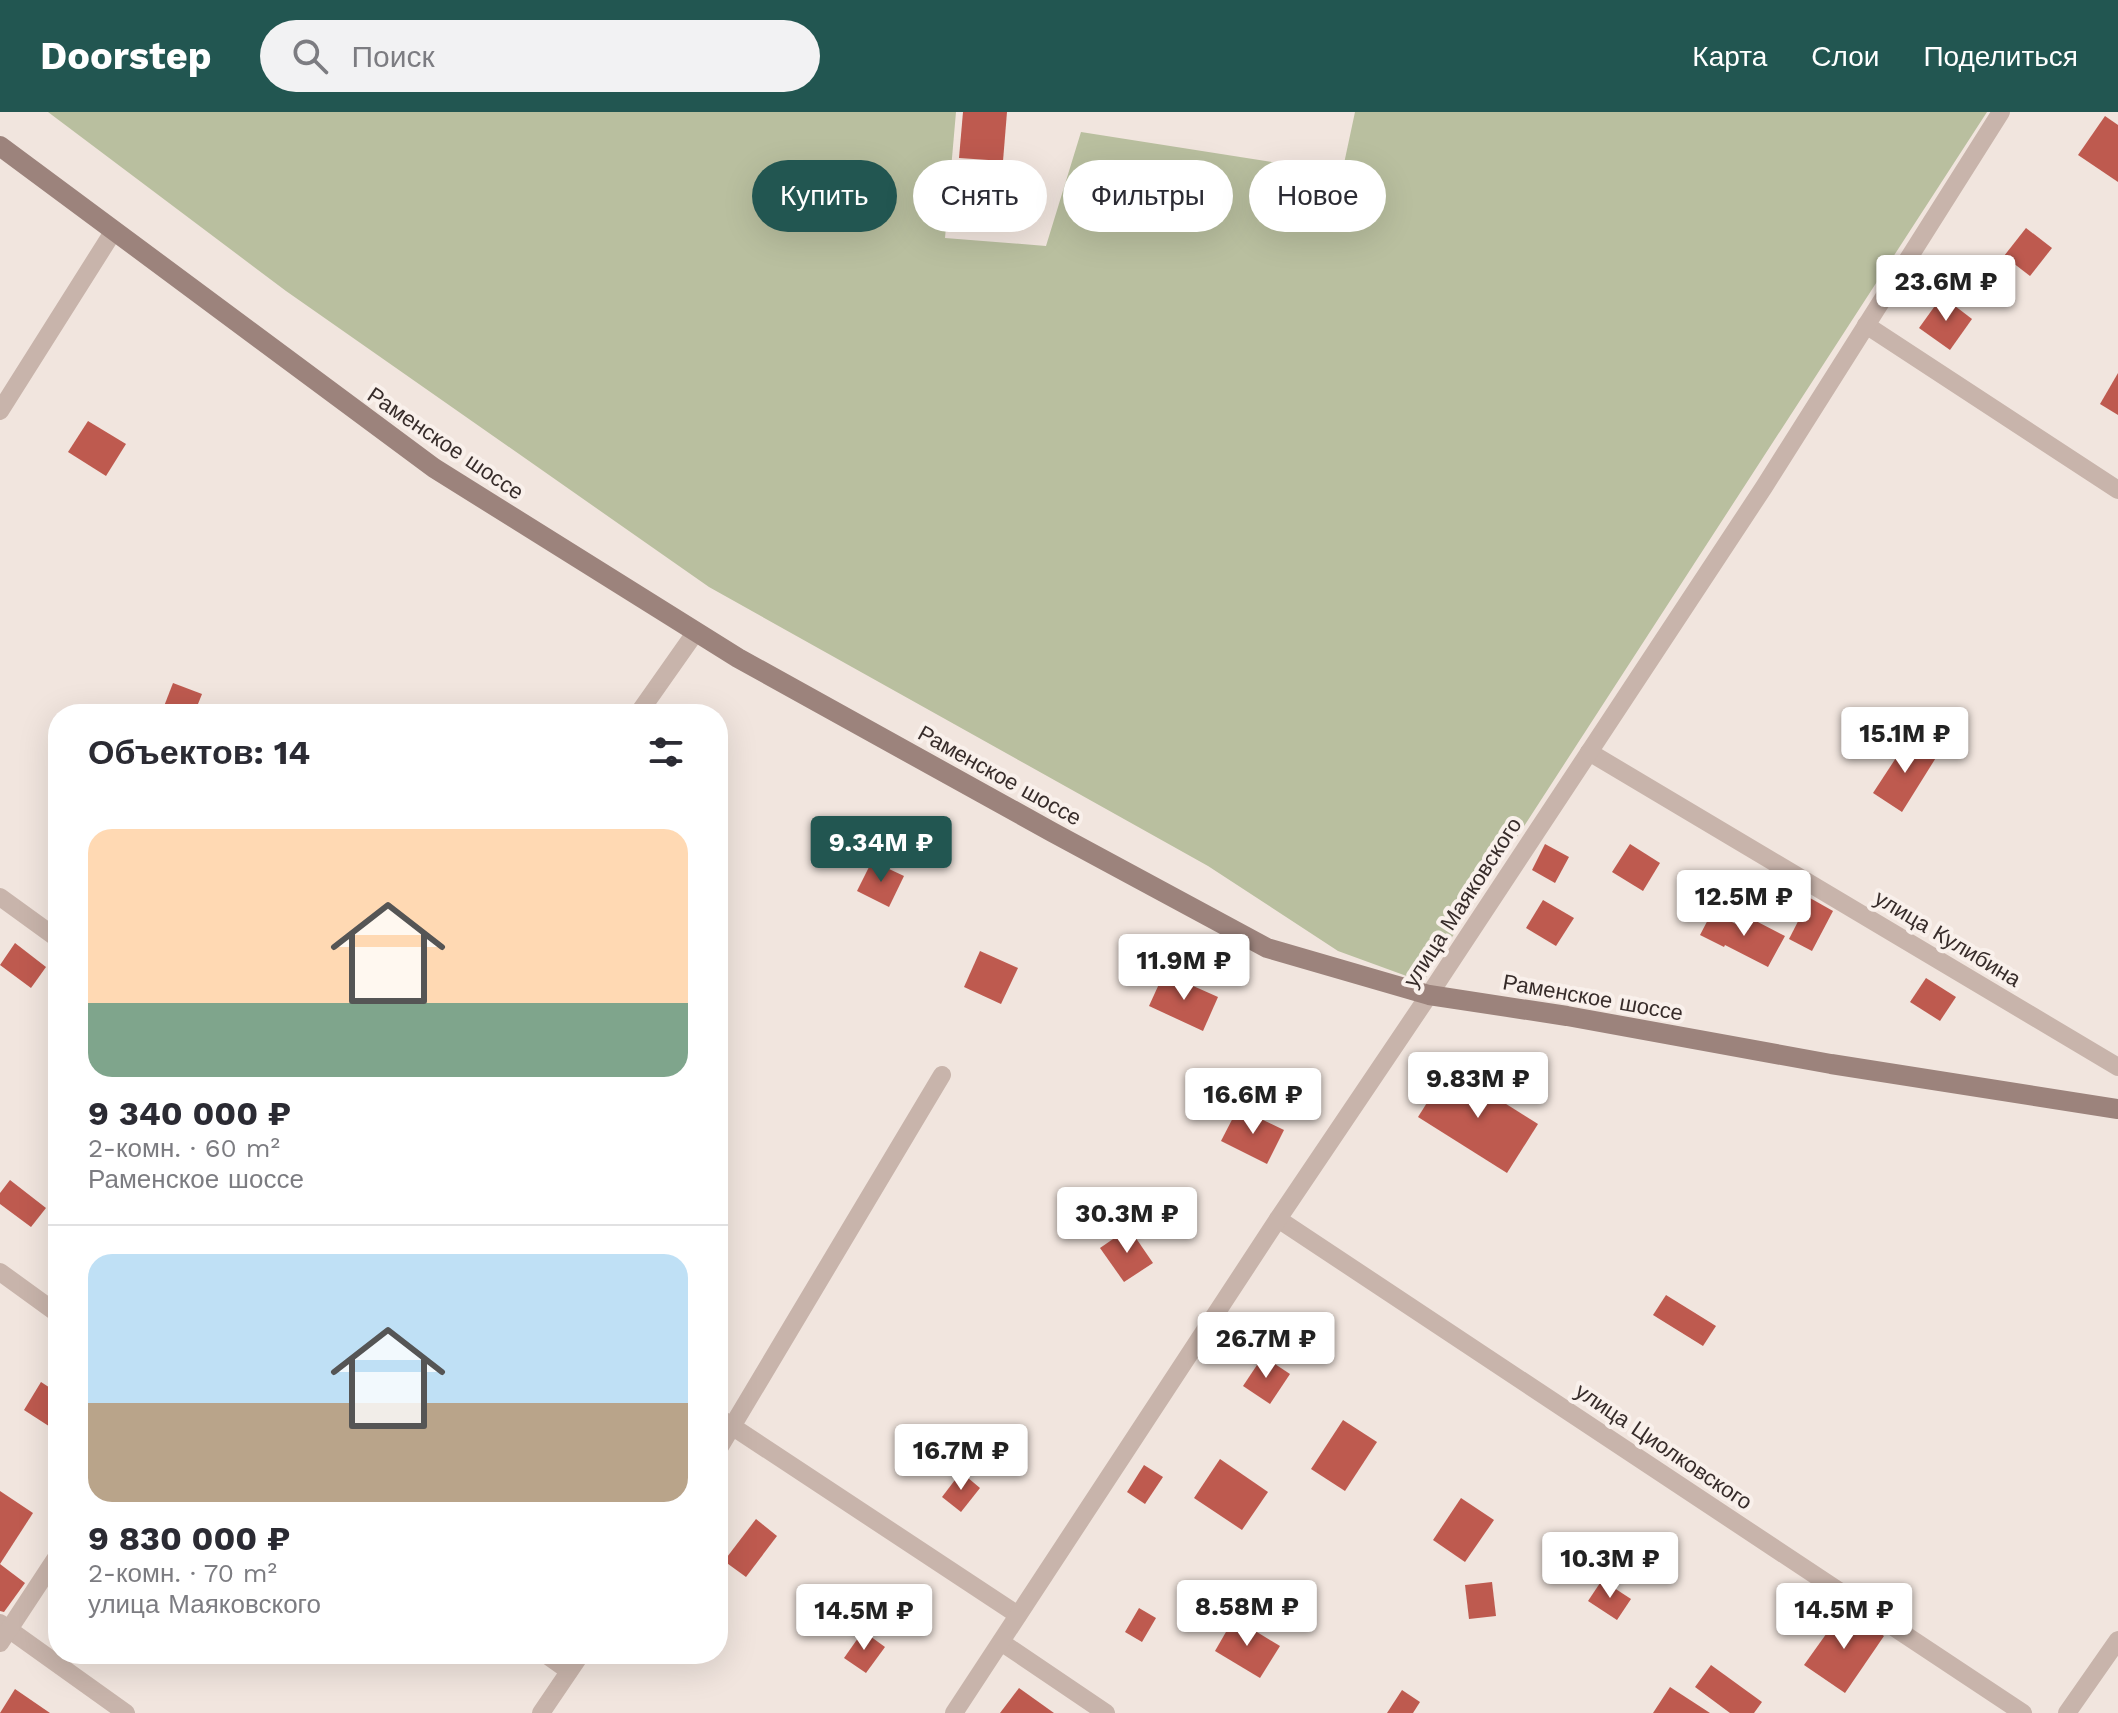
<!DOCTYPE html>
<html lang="ru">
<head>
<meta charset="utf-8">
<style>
	body { margin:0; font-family:"Work Sans",sans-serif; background:#f2f2f3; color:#2b2b33; height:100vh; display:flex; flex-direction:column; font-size:30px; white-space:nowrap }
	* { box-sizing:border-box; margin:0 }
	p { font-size:26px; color:#7c7c81 }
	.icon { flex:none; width:44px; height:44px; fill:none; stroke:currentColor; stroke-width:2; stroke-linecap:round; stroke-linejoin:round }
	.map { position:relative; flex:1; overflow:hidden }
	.drawer { position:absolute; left:48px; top:592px; width:680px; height:960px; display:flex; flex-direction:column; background:#fff; border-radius:32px; box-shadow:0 8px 32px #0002 }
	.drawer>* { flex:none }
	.top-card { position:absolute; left:752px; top:48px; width:760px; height:72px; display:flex; gap:16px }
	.price { position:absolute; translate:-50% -68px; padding:0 18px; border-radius:8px; background:#fff; color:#222; font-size:26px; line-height:52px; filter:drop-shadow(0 2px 4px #0008) }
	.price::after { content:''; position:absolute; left:50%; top:48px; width:24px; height:18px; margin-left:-12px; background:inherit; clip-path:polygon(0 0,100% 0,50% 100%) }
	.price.on { background:#225651; color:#fff }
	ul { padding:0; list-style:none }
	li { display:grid; align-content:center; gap:16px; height:424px; padding:0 40px }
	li+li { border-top:2px solid #e1e1e2 }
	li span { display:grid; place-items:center; height:248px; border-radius:24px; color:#555 }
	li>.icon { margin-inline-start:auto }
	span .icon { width:144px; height:144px; fill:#fffc; stroke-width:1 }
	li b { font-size:34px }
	h2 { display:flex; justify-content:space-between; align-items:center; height:96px; padding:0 40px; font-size:34px }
	.chip { padding:0 28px; border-radius:36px; background:#fff; box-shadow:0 8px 32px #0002; font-size:28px; line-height:72px }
	.chip.on { background:#225651; color:#fff }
	header { display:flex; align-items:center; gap:48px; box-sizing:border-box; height:112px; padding:0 40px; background:#225651; color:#fff }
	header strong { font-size:38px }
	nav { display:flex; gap:44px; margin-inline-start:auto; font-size:28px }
	.search { width:560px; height:72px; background:#f2f2f3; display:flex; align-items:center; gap:20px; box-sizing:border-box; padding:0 28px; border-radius:44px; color:#7c7c81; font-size:30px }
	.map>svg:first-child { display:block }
	.green { fill:#b9bf9f }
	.building { fill:#be5a4f }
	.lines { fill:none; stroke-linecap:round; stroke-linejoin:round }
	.minor { stroke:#c8b4ab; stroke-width:18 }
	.secondary { stroke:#9c837c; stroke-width:20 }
	.labels { text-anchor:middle; stroke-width:8; stroke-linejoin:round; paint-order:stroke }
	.street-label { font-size:22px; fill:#372c2a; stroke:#f9f0eb }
</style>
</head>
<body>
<header>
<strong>Doorstep</strong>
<div class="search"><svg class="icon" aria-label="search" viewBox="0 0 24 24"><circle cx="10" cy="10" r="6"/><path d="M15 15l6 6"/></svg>Поиск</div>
<nav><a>Карта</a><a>Слои</a><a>Поделиться</a></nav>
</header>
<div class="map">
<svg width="2118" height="1601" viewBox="0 0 2118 1601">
	<rect width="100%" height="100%" fill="#f1e5de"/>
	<path class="green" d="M48 0H956L945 126 1046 134 1081 20 1342 61 1355 0H1987L1423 870 1338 839 1208 754 709 475 286 179Z"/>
	<g class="building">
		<path d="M963 0H1007L1003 49 959 46Z"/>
		<path d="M2105 4 2118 13V70L2078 43Z"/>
		<path d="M2026 116 2052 136 2030 164 2004 144Z"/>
		<path d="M1942 184 1972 207 1950 238 1919 216Z"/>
		<path d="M2118 261V303L2100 292Z"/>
		<path d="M88 309 126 332 106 364 68 340Z"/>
		<path d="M173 571 202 582 194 602H161Z"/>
		<path d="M1909 626 1937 644 1902 700 1873 681Z"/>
		<path d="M1545 732 1569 745 1555 771 1532 758Z"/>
		<path d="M1630 732 1660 751 1643 779 1612 760Z"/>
		<path d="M872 749 904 764 889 795 857 779Z"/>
		<path d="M1810 786 1833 799 1812 839 1789 827Z"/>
		<path d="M1543 788 1574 806 1556 834 1526 816Z"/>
		<path d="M1712 800 1748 818 1754 808 1785 824 1768 855 1725 833 1724 835 1700 823Z"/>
		<path d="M15 831 46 855 31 876 0 853Z"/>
		<path d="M980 839 1018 856 1001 892 964 875Z"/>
		<path d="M1164 861 1218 885 1203 919 1149 894Z"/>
		<path d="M1926 866 1956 885 1940 909 1910 890Z"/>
		<path d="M1449 956 1538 1012 1507 1061 1418 1005Z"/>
		<path d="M1238 996 1284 1018 1267 1052 1221 1029Z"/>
		<path d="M10 1068 46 1096 31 1115 0 1092V1081Z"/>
		<path d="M1129 1116 1153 1151 1124 1170 1100 1136Z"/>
		<path d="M1666 1183 1716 1214 1703 1234 1653 1203Z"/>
		<path d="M1263 1244 1290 1262 1270 1292 1243 1274Z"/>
		<path d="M41 1270 58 1281V1320L24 1298Z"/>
		<path d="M1343 1308 1377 1330 1345 1379 1311 1357Z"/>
		<path d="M1220 1347 1268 1380 1242 1418 1194 1386Z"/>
		<path d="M1144 1353 1163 1365 1145 1392 1127 1380Z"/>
		<path d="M961 1360 980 1376 961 1400 942 1385Z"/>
		<path d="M0 1379 33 1401 0 1452Z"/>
		<path d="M1461 1386 1494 1408 1465 1450 1433 1428Z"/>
		<path d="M756 1407 777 1424 746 1465 724 1449Z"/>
		<path d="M0 1452 25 1471 4 1500 0 1499Z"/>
		<path d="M1602 1468 1631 1487 1617 1508 1588 1489Z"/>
		<path d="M1492 1470 1496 1504 1469 1507 1465 1473Z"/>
		<path d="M1139 1496 1156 1506 1142 1530 1125 1520Z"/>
		<path d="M1844 1497 1884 1524 1845 1581 1804 1553Z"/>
		<path d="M1234 1506 1280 1534 1260 1566 1215 1539Z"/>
		<path d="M863 1519 885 1535 866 1561 844 1546Z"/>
		<path d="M1711 1553 1762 1590 1754 1601H1730L1695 1575Z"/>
		<path d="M1670 1575 1710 1601H1653Z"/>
		<path d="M1019 1576 1054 1601H1000Z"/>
		<path d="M15 1577 50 1601H0Z"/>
		<path d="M1402 1578 1420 1590 1413 1601H1387Z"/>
	</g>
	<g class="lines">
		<g class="minor">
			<path d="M1866 213 2118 378"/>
			<path d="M0 299 113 120"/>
			<path d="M638 602 695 521"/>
			<path d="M1589 640 2118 955"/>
			<path d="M0 785 58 827"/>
			<path d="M1278 1107 2023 1601"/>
			<path d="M0 1160 58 1202"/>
			<path d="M718 1305 1018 1503"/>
			<path d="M718 1338 942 963"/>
			<path d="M0 1511 126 1601"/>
			<path d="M1001 1530 1106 1601"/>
			<path d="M0 1531 58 1443"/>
			<path d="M545 1542 569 1559"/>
			<path d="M541 1601 581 1542"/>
			<path d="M954 1601 1278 1107 1429 883 1764 375 2001 0"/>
			<path d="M2067 1601 2118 1528"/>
		</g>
		<path class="secondary" d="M0 34 434 356 738 546 1052 720 1267 836 1429 883 1567 904 1831 952 2118 997"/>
	</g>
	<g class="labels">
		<g class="street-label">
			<text transform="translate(446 331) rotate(34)" y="8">Раменское шоссе</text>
			<text transform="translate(1000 663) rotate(29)" y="8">Раменское шоссе</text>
			<text transform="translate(1462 790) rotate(-57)" y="8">улица Маяковского</text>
			<text transform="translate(1948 826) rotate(31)" y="8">улица Кулибина</text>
			<text transform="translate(1593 885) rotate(10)" y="8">Раменское шоссе</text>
			<text transform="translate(1664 1334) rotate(34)" y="8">улица Циолковского</text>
		</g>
	</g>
</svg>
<b class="price" style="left:1946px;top:211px">23.6M ₽</b>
<b class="price" style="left:1905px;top:663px">15.1M ₽</b>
<b class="price on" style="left:881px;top:772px">9.34M ₽</b>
<b class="price" style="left:1744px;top:826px">12.5M ₽</b>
<b class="price" style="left:1184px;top:890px">11.9M ₽</b>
<b class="price" style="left:1478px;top:1008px">9.83M ₽</b>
<b class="price" style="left:1253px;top:1024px">16.6M ₽</b>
<b class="price" style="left:1127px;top:1143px">30.3M ₽</b>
<b class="price" style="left:1266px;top:1268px">26.7M ₽</b>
<b class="price" style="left:961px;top:1380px">16.7M ₽</b>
<b class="price" style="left:1610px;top:1488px">10.3M ₽</b>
<b class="price" style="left:1247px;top:1536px">8.58M ₽</b>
<b class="price" style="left:1844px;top:1539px">14.5M ₽</b>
<b class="price" style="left:864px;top:1540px">14.5M ₽</b>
<div class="top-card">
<a class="chip on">Купить</a>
<a class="chip">Снять</a>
<a class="chip">Фильтры</a>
<a class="chip">Новое</a>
</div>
<section class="drawer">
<h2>Объектов: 14<svg class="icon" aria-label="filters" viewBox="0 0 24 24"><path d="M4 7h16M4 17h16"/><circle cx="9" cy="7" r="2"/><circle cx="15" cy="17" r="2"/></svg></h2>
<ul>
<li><span style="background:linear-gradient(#ffd9b3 70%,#7fa58c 0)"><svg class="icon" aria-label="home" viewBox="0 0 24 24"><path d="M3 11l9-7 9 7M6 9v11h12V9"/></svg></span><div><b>9 340 000 ₽</b><p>2-комн. · 60 m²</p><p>Раменское шоссе</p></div></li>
<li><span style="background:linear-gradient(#bfe0f5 60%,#b9a48a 0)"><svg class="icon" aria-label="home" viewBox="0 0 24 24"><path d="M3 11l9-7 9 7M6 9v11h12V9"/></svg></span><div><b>9 830 000 ₽</b><p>2-комн. · 70 m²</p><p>улица Маяковского</p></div></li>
</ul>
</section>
</div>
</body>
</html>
